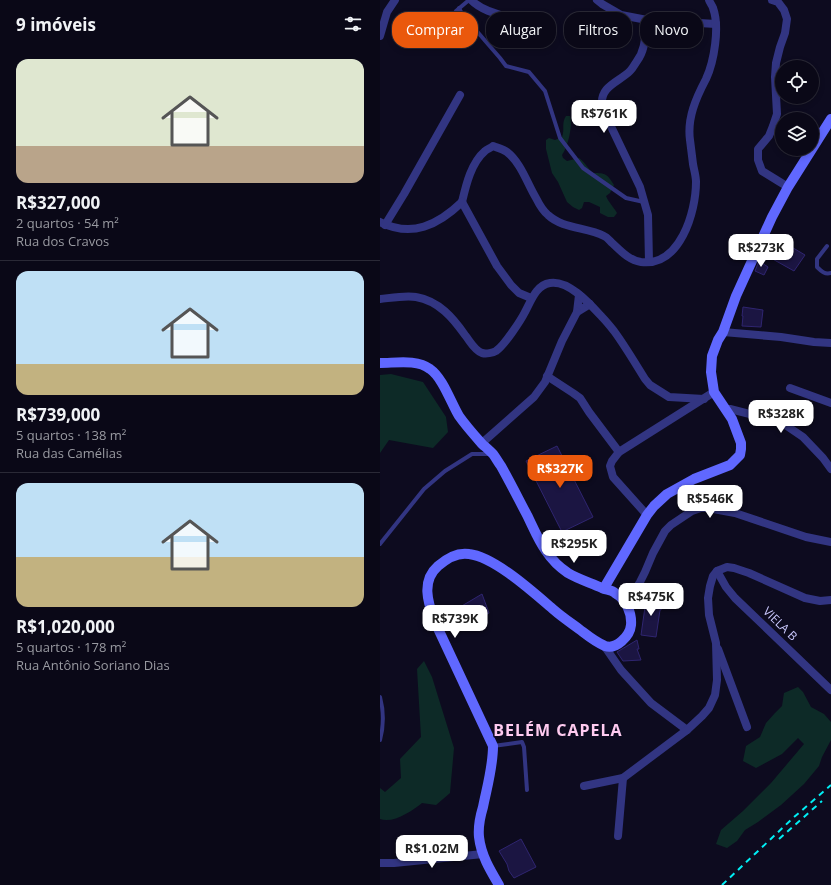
<!DOCTYPE html>
<html lang="pt">
<head>
<meta charset="utf-8">
<style>
	body { margin:0; font-family:"Open Sans",sans-serif; background:#131120; color:#f1f3f6; height:100vh; display:flex; flex-direction:column; font-size:15px; white-space:nowrap }
	* { box-sizing:border-box; margin:0 }
	p { font-size:13px; color:#999aa1 }
	.icon { flex:none; width:22px; height:22px; fill:none; stroke:currentColor; stroke-width:2; stroke-linecap:round; stroke-linejoin:round }
	.map { position:relative; flex:1; overflow:hidden }
	.sheet { display:flex; flex-direction:column; background:#0a0817; width:380px }
	.sheet>* { flex:none }
	.top-card { position:absolute; left:12px; top:12px; width:379px; height:36px; display:flex; gap:8px }
	.fabs { position:absolute; left:395px; top:60px; display:grid; gap:8px }
	.fabs a { display:grid; place-items:center; width:44px; height:44px; border-radius:50%; background:#0a0817; box-shadow:0 2px 6px #0003,0 0 0 1px #2a2936; font-size:20px }
	.price { position:absolute; translate:-50% -34px; padding:0 9px; border-radius:8px; background:#fff; color:#222; font-size:13px; line-height:26px; filter:drop-shadow(0 1px 2px #0008) }
	.price::after { content:''; position:absolute; left:50%; top:24px; width:12px; height:9px; margin-left:-6px; background:inherit; clip-path:polygon(0 0,100% 0,50% 100%) }
	.price.active { background:#ea580c; color:#fff }
	ul { padding:0; list-style:none }
	li { display:grid; align-content:center; gap:8px; height:212px; padding:0 16px }
	li+li { border-top:1px solid #2a2936 }
	li span { display:grid; place-items:center; height:124px; border-radius:12px; color:#555 }
	li>.icon { margin-inline-start:auto }
	span .icon { width:72px; height:72px; fill:#fffc; stroke-width:1 }
	li b { font-size:17px }
	h2 { display:flex; justify-content:space-between; align-items:center; height:48px; padding:0 16px; font-size:17px }
	.pill { padding:0 14px; border-radius:16px; background:#0a0817; box-shadow:0 2px 6px #0003,0 0 0 1px #2a2936; font-size:14px; line-height:36px }
	.pill.active { background:#ea580c; color:#fff }
	main { display:flex; flex:1; min-height:0 }
	.map>svg:first-child { display:block }
	.green { fill:#0d2a27 }
	.building { fill:#1b1542; stroke:#2f2570 }
	.lines { fill:none; stroke-linecap:round; stroke-linejoin:round }
	.lane { stroke:#323582; stroke-width:4 }
	.street { stroke:#323582; stroke-width:8 }
	.secondary { stroke:#6068ff; stroke-width:10 }
	.rail { stroke:#00eef4; stroke-width:2; stroke-dasharray:6 5; stroke-linecap:butt }
	.labels { text-anchor:middle; stroke-width:3; stroke-linejoin:round; paint-order:stroke }
	.street-label { font-size:12px; fill:#cbc9ff; stroke:#0d0b1f }
	.district-label { font-size:16px; font-weight:bold; letter-spacing:1px; fill:#ffcbf0; stroke:#0d0b1f }
</style>
</head>
<body>
<main>
<section class="sheet">
<h2>9 imóveis<svg class="icon" aria-label="filters" viewBox="0 0 24 24"><path d="M4 7h16M4 17h16"/><circle cx="9" cy="7" r="2"/><circle cx="15" cy="17" r="2"/></svg></h2>
<ul>
<li><span style="background:linear-gradient(#dfe7d0 70%,#b9a48a 0)"><svg class="icon" aria-label="home" viewBox="0 0 24 24"><path d="M3 11l9-7 9 7M6 9v11h12V9"/></svg></span><div><b>R$327,000</b><p>2 quartos · 54 m²</p><p>Rua dos Cravos</p></div></li>
<li><span style="background:linear-gradient(#bfe0f5 75%,#c2b280 0)"><svg class="icon" aria-label="home" viewBox="0 0 24 24"><path d="M3 11l9-7 9 7M6 9v11h12V9"/></svg></span><div><b>R$739,000</b><p>5 quartos · 138 m²</p><p>Rua das Camélias</p></div></li>
<li><span style="background:linear-gradient(#bfe0f5 60%,#c2b280 0)"><svg class="icon" aria-label="home" viewBox="0 0 24 24"><path d="M3 11l9-7 9 7M6 9v11h12V9"/></svg></span><div><b>R$1,020,000</b><p>5 quartos · 178 m²</p><p>Rua Antônio Soriano Dias</p></div></li>
</ul>
</section>
<div class="map">
<svg width="451" height="885" viewBox="0 0 451 885">
	<rect width="100%" height="100%" fill="#0d0b1f"/>
	<g class="green">
		<path d="M186 116H190C193 125 188 147 182 155L183 158 187 161 199 158C205 162 208 169 213 173 226 173 227 174 234 185L230 193 226 196C229 203 233 206 237 213L234 217H228L220 213V207L209 202H204L202 208 199 210 193 207 187 202 178 182 172 173 166 149V140L169 138 175 140 182 137C185 129 181 124 186 116Z"/>
		<path d="M11 374 43 382 66 417 68 432 53 448 9 440 0 453V375Z"/>
		<path d="M44 661 52 677 74 748 70 793 56 805 42 803C32 811 13 824 0 819V788L5 792 21 778 20 759 41 737 37 669Z"/>
		<path d="M418 687 423 692 431 707 444 714 451 722V740L442 757 439 766 424 784 401 805 378 822 365 830 357 841 347 848 336 844 341 830 363 811 391 783 424 744 418 738 402 754 376 768 363 761 366 746 380 737 386 723 395 713 402 706 404 693Z"/>
	</g>
	<g class="building">
		<path d="M398 239 425 255 414 271 389 257Z"/>
		<path d="M379 261 388 267 384 275 375 271Z"/>
		<path d="M363 307 383 310 381 327 362 326 363 316H362Z"/>
		<path d="M177 446 213 517 182 532 146 461Z"/>
		<path d="M102 594 109 613 84 628 75 610Z"/>
		<path d="M262 599 282 603 281 610H280L276 637 261 635 265 607 259 605Z"/>
		<path d="M257 640 259 649H257L261 660 243 661 237 652Z"/>
		<path d="M141 839 156 867 134 878 129 871 127 864 119 851Z"/>
	</g>
	<g class="lines">
		<g class="lane">
			<path d="M79 8 82 14 120 58 126 66 149 72 165 91 180 138 203 168 246 198 264 202"/>
			<path d="M71 20 76 11 89 0"/>
			<path d="M447 246 437 259V267C441 271 445 275 451 273"/>
			<path d="M0 544 44 489 65 471 92 454H111"/>
			<path d="M0 697C4 712 4 725 0 740"/>
			<path d="M113 746 142 742 144 747 147 790"/>
		</g>
		<g class="street">
			<path d="M91 0C101 10 115 14 129 17"/>
			<path d="M217 0 222 4 241 15 267 20 336 24"/>
			<path d="M392 0 398 2 404 10 407 19 405 33 400 47 396 63 395 77 397 114 393 126 389 136 378 149V160L382 171 408 187"/>
			<path d="M267 20C265 34 266 49 257 61 255 64 253 68 250 71 239 82 220 86 222 105 223 109 225 113 226 116L260 187 268 215 269 262"/>
			<path d="M0 36 7 12 15 0"/>
			<path d="M82 202C86 185 91 163 105 151 107 149 111 148 113 146 118 148 123 149 127 152 141 163 147 183 156 198 159 204 163 211 168 215 183 229 207 227 224 236 227 237 229 240 231 242 240 250 248 260 261 262 300 267 316 212 316 182 316 176 314 170 313 164 312 156 311 148 310 140 307 118 316 98 326 79 334 62 340 27 333 8 332 5 330 3 329 0"/>
			<path d="M82 202 117 266 131 285 139 293 151 298"/>
			<path d="M0 222C32 238 58 225 82 202"/>
			<path d="M5 225 24 194 80 95"/>
			<path d="M199 295 197 312 210 304"/>
			<path d="M0 299C10 298 26 295 36 297 59 301 73 318 85 335 90 341 94 350 102 353 106 354 113 353 116 351 124 346 141 320 145 312 151 301 156 285 170 283 189 280 210 304 222 317 226 321 230 326 234 331 245 346 255 363 265 379L270 385 289 397 324 399"/>
			<path d="M343 332 401 337 434 342 451 343"/>
			<path d="M167 376 193 393 200 398 209 412 239 452"/>
			<path d="M410 388 451 403"/>
			<path d="M345 409H350L401 422 423 437 443 458 451 469"/>
			<path d="M102 443 154 397 165 382 182 341 197 312"/>
			<path d="M267 515 233 477 230 466 232 461 239 452 334 392"/>
			<path d="M337 571 346 587 355 598 451 690"/>
			<path d="M245 601 255 590 260 582 265 572 273 553 285 531 291 525 312 511 321 508H328L355 513 426 537 451 542"/>
			<path d="M225 647 241 670 271 703 307 730"/>
			<path d="M338 649 367 727"/>
			<path d="M204 786 243 778 307 730 322 716 329 708 335 695 337 680 336 643 329 615 328 598 330 586 333 576 337 571 347 567 354 568 369 573 425 598 440 601 451 600"/>
			<path d="M238 836 243 778"/>
			<path d="M0 863H14L103 854"/>
		</g>
		<g class="secondary">
			<path d="M0 363C16 363 37 359 50 369 63 378 71 403 79 416 86 426 95 436 103 445 107 448 110 451 113 454 116 458 118 462 121 466 130 482 138 498 147 515 153 527 158 540 166 551 172 560 179 567 188 573 198 579 211 583 222 588 227 590 232 590 235 593 246 599 252 613 251 625 250 636 236 650 225 646 215 642 207 635 199 629 191 623 182 617 174 610 154 593 115 557 89 554 77 552 66 559 58 566 41 581 48 602 54 620L113 746C113 767 107 787 103 807 100 817 98 827 99 837 101 855 110 870 119 885"/>
			<path d="M224 588 267 515 274 506 287 494 314 479 350 465 360 455 361 449V443L352 419 334 392 331 372 332 356 338 340 343 332 356 296 392 217 408 187 451 119"/>
		</g>
		<g class="rail">
			<path d="M399 839 442 801"/>
			<path d="M342 885 413 818 451 785"/>
		</g>
	</g>
	<g class="labels">
		<g class="street-label">
			<text transform="translate(400 624) rotate(44)" y="4">VIELA B</text>
		</g>
		<g class="district-label">
			<text x="178" y="736">BELÉM CAPELA</text>
		</g>
	</g>
</svg>
<div class="fabs">
<a><svg class="icon" aria-label="locate" viewBox="0 0 24 24"><circle cx="12" cy="12" r="6"/><path d="M12 2v4M12 18v4M2 12h4M18 12h4"/></svg></a>
<a><svg class="icon" aria-label="layers" viewBox="0 0 24 24"><path d="M12 4l9 5-9 5-9-5zM3 14l9 5 9-5"/></svg></a>
</div>
<b class="price" style="left:224px;top:134px">R$761K</b>
<b class="price" style="left:381px;top:268px">R$273K</b>
<b class="price" style="left:401px;top:434px">R$328K</b>
<b class="price active" style="left:180px;top:489px">R$327K</b>
<b class="price" style="left:330px;top:519px">R$546K</b>
<b class="price" style="left:194px;top:564px">R$295K</b>
<b class="price" style="left:271px;top:617px">R$475K</b>
<b class="price" style="left:75px;top:639px">R$739K</b>
<b class="price" style="left:52px;top:869px">R$1.02M</b>
<div class="top-card">
<a class="pill active">Comprar</a>
<a class="pill">Alugar</a>
<a class="pill">Filtros</a>
<a class="pill">Novo</a>
</div>
</div>
</main>
</body>
</html>
